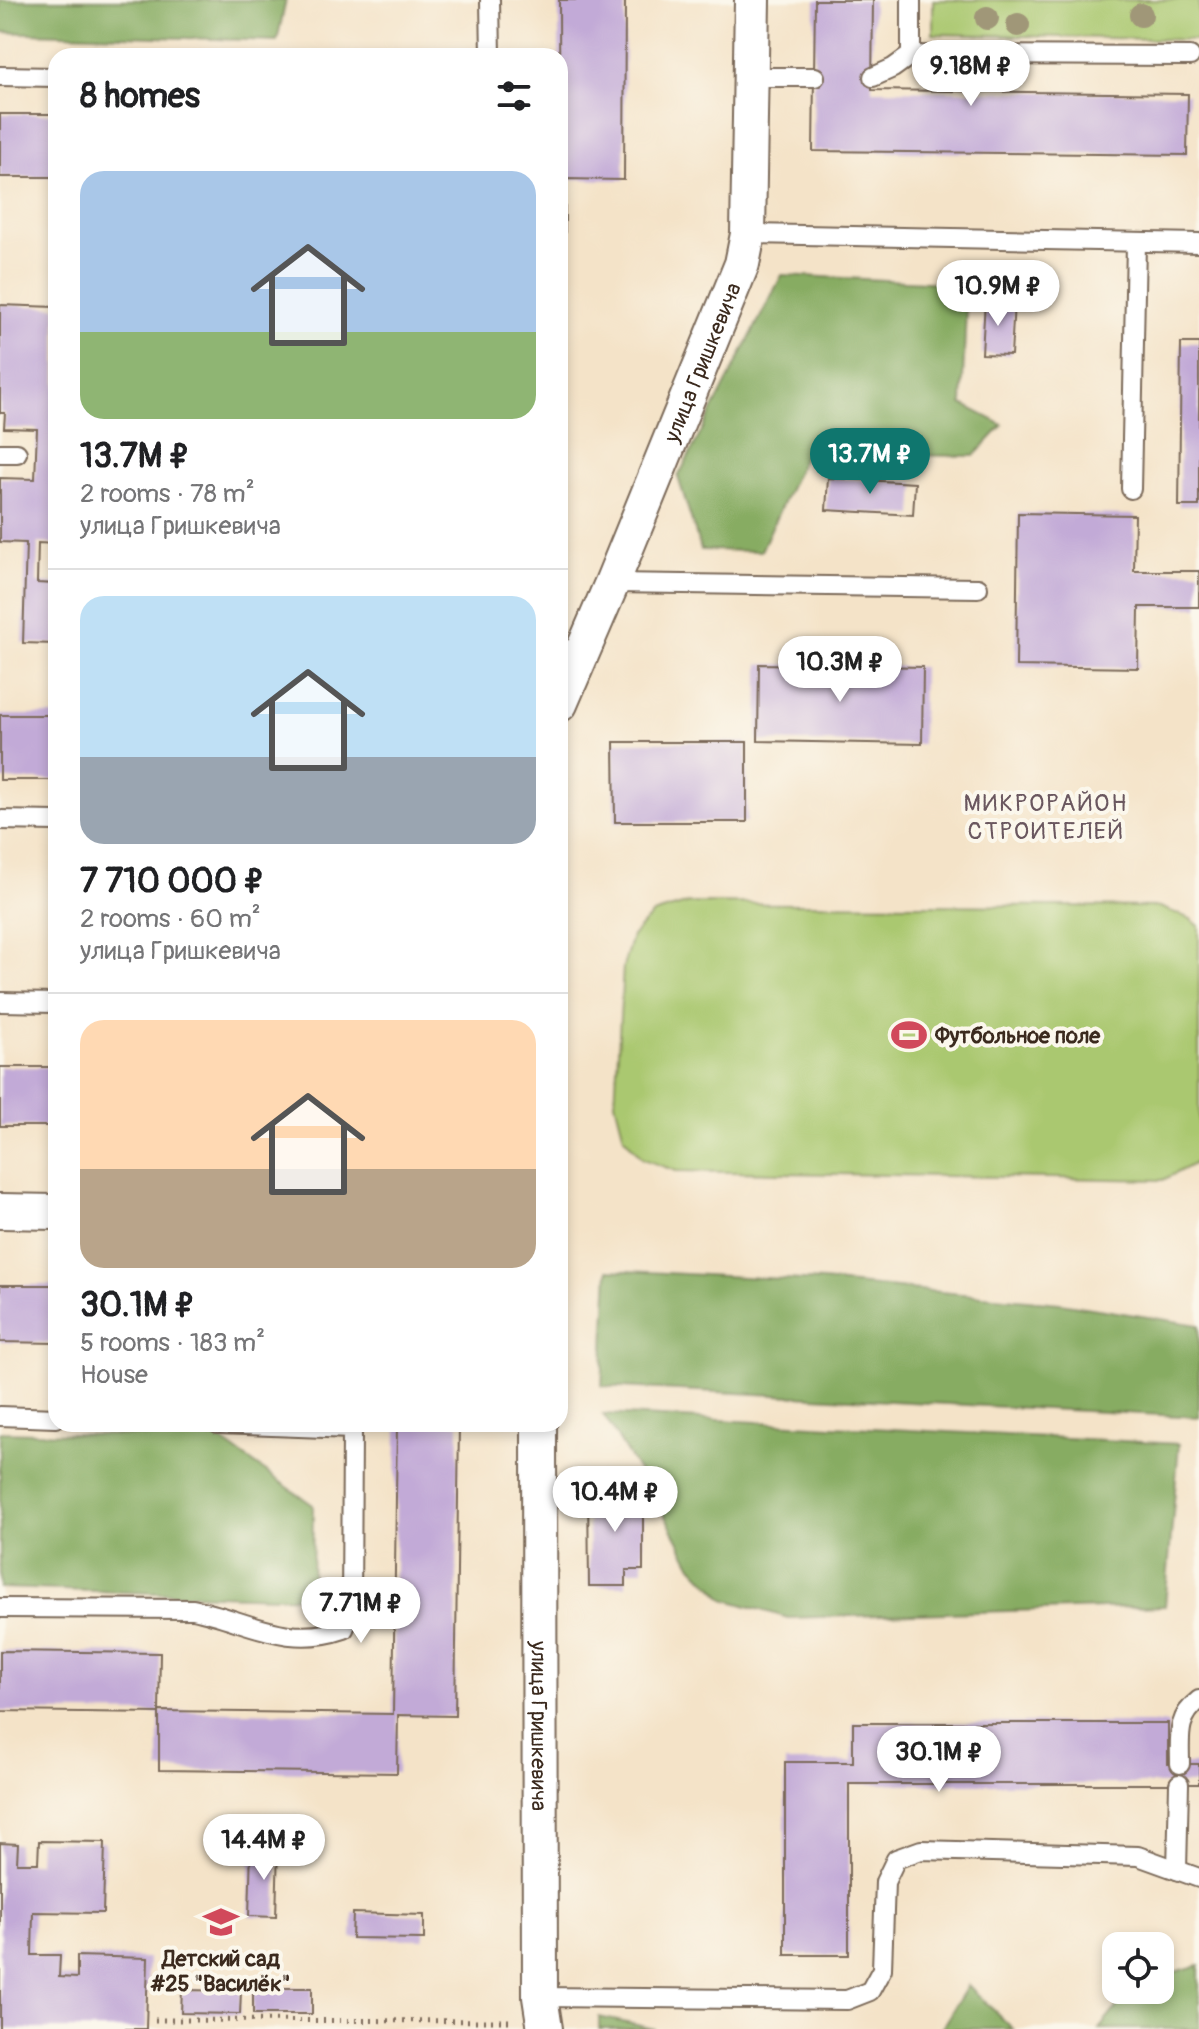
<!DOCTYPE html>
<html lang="en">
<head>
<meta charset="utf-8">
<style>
	body { margin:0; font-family:Pangolin,sans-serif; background:#f2f2f2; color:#202124; height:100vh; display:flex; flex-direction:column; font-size:30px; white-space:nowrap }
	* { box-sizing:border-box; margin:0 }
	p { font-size:26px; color:#757577 }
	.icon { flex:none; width:44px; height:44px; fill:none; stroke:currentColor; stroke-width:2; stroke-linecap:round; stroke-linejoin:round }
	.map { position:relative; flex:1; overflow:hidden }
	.details { position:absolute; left:48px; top:48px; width:520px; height:1384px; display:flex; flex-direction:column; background:#fff; border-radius:24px; box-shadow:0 4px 12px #0003 }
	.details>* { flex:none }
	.buttons { position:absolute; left:1102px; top:1932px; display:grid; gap:16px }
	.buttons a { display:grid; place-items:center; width:72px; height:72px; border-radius:16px; background:#fff; box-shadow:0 4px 12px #0003; font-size:40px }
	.price { position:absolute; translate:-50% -68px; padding:0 18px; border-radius:28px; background:#fff; color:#222; font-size:26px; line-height:52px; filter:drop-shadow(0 2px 4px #0008) }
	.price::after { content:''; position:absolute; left:50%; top:48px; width:24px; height:18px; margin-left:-12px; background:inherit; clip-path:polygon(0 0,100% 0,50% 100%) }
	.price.selected { background:#0f766e; color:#fff }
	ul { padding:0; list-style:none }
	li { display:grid; align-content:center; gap:16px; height:424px; padding:0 32px }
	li+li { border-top:2px solid #e0e0e0 }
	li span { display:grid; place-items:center; height:248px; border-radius:24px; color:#555 }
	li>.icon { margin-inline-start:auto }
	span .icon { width:144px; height:144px; fill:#fffc; stroke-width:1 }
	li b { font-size:34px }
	h2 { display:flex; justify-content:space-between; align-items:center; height:96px; padding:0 32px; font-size:34px }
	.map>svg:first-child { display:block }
	.green { fill:#aac870; stroke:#727947; stroke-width:2 }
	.forest { fill:#87ac62; stroke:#616b40; stroke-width:2 }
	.building { fill:#c2aad7 }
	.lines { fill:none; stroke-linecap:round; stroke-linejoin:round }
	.service-casing { stroke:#7c6b5a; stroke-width:22 }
	.minor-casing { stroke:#7c6b5a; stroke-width:38 }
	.path { stroke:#7c6b5a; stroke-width:5; stroke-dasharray:2 6; stroke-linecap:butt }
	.service { stroke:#fff; stroke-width:18 }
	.minor { stroke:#fff; stroke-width:34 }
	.tree { fill:#a09778 }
	.labels { text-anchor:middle; stroke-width:8; stroke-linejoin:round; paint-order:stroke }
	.street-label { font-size:22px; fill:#3b2a1e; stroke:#fbf7ec }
	.poi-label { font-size:22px; font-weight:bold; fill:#3b2a1e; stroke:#fbf7ec; text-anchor:start }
	.neighbourhood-label { font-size:24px; letter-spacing:2px; fill:#6a575f; stroke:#fbf7ec }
</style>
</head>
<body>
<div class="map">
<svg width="1199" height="2029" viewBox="0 0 1199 2029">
	<rect width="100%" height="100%" fill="#fbf7ec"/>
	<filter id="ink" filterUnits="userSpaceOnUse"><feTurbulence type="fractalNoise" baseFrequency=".0125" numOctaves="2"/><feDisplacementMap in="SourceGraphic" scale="16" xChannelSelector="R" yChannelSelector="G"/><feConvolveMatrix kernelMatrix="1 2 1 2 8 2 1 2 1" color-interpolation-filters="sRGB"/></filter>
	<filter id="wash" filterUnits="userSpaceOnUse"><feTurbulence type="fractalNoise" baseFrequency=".006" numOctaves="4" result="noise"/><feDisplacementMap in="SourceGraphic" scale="32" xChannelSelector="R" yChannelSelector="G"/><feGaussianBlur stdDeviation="1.8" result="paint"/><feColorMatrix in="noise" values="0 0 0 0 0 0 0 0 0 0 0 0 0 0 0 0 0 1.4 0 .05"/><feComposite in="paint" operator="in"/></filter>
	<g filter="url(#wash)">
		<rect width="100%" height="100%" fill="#f4e3c8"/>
		<g class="green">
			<path d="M933 0H1199V40L933 34Z"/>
			<path d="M689 903 1160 907 1191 919 1199 926V1161L1163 1180 676 1171 643 1159 624 1137 615 1102 623 967 632 936 653 914Z"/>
		</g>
		<g class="forest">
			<path d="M0 0H286L277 41 0 32Z"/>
			<path d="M782 275 967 284 962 404 1003 425 974 456 805 454 761 551 701 550 678 477Z"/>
			<path d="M608 1270 822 1281 1060 1303 1199 1325V1417L602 1386Z"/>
			<path d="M603 1414 1179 1444 1165 1606 788 1618 724 1599 692 1566 658 1503Z"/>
			<path d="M0 1432 218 1438 313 1505 312 1598 0 1588Z"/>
			<path d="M1199 1965V2029H1099L1131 1990H1160V1976Z"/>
			<path d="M968 1985 1013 2029H941Z"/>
			<path d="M599 2017 655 2029H599Z"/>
		</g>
		<g id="blocks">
			<g class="building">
				<path d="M559 0H625L624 180 565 179V239H560Z"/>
				<path d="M815 0H873L872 90 1188 94 1187 155 813 151Z"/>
				<rect x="0" y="114" width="56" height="63"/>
				<path d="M985 300 1014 302 1011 355 982 354Z"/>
				<path d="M0 305 56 307V544L38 543 37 583 56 584V644L23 643 26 543 0 542V478L35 479 37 429 4 428 5 413H0Z"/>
				<path d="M1181 343H1199V506H1179Z"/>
				<path d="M828 478 915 483 913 515 826 510Z"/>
				<path d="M1018 513 1135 515 1134 571H1199V607H1139L1138 668 1016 666Z"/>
				<path d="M759 664 923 667 922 744 758 741Z"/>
				<rect x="0" y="715" width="56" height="65"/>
				<path d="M614 742H747V822H615Z"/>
				<rect x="0" y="1067" width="56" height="59"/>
				<path d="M0 1285H56V1343L0 1342Z"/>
				<path d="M397 1424H459L455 1716 398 1715 397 1773 159 1770V1711L393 1714Z"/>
				<path d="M643 1486V1570H626V1586H589L588 1487Z"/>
				<path d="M0 1651 160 1653 159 1713 0 1711Z"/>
				<path d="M853 1723H1168V1764H1199V1784H849V1955H785V1762H853Z"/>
				<path d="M39 1841 105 1842 103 1913 33 1912 32 1955H60L59 1977 77 1978V1956L148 1958 146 2029H0V1843L18 1844 17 1863H38Z"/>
				<path d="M251 1848H278L276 1917 249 1916Z"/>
				<path d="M353 1913 424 1915V1939L352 1938Z"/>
				<rect x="253" y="1988" width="59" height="26"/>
				<path d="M182 1990 241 1991 240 2014 181 2013Z"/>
			</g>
		</g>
	</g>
	<g filter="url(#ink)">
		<use href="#blocks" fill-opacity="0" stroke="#7c6b5a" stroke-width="2"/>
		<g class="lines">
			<g class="service-casing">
				<g id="service">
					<path d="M490 0 491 56"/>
					<path d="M911 0V55L1190 56"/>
					<path d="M0 76 56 77"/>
					<path d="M752 77H815"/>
					<path d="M873 77 893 68 911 55"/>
					<path d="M748 234 1199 243"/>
					<path d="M0 453H17"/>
					<path d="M1131 489 1136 243"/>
					<path d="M612 583 978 588"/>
					<path d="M560 647 580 654"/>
					<path d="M0 820 56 821"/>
					<path d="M0 1002 56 1003"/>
					<path d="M0 1416 56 1418"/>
					<path d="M0 1608 193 1609C247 1620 286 1649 344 1629L351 1612 352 1429 218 1424"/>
					<path d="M1180 1764C1180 1737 1176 1718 1199 1700"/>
					<path d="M1177 1870 1179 1784"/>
					<path d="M540 1997 847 2000 870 1991 882 1969 885 1882 896 1859 921 1850 1138 1856 1199 1878"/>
				</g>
			</g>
			<g class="minor-casing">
				<g id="minor">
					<path id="s1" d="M560 704 612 583 742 264 748 234 752 0"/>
					<path d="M0 1211 56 1212"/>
					<path id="s2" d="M539 1424 540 1997 545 2029"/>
				</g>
			</g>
			<g class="path">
				<path d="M560 868H562"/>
				<path d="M155 2020 514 2021"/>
			</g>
			<use href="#service" class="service"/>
			<use href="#minor" class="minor"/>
		</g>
		<g class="tree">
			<circle cx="1141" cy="15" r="12"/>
			<circle cx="987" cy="18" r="12"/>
			<circle cx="1018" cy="25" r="12"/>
		</g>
	</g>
	<defs>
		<g id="stadium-bare" transform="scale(2.76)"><path d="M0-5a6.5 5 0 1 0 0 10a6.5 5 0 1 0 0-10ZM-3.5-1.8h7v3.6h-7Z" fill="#d1495b" stroke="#fbf7ec" stroke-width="2.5" paint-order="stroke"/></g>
		<g id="school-bare" transform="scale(2.76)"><path d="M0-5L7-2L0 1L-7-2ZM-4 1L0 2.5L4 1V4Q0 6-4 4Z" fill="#d1495b" stroke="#fbf7ec" stroke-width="2.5" paint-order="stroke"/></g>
	</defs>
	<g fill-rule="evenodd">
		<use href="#stadium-bare" x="909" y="1035"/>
		<use href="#school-bare" x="221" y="1922"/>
	</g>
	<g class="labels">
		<g class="street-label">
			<text dy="8" stroke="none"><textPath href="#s1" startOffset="370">улица Гришкевича</textPath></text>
			<text dy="8" stroke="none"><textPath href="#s2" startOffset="302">улица Гришкевича</textPath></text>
		</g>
		<g class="poi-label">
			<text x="935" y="1043">Футбольное поле</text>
			<text x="221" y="1966" text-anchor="middle">Детский сад<tspan x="221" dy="25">#25 "Василёк"</tspan></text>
		</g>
		<g class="neighbourhood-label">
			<text x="1046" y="811">МИКРОРАЙОН<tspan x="1046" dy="28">СТРОИТЕЛЕЙ</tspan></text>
		</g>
	</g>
</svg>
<div class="buttons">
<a><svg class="icon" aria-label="locate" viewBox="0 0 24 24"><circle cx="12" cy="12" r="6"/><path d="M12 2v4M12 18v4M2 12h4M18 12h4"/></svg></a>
</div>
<b class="price" style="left:971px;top:108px">9.18M ₽</b>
<b class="price" style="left:998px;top:328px">10.9M ₽</b>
<b class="price selected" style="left:870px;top:496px">13.7M ₽</b>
<b class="price" style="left:840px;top:704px">10.3M ₽</b>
<b class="price" style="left:615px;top:1534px">10.4M ₽</b>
<b class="price" style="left:361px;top:1645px">7.71M ₽</b>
<b class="price" style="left:939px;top:1794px">30.1M ₽</b>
<b class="price" style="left:264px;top:1882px">14.4M ₽</b>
<section class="details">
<h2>8 homes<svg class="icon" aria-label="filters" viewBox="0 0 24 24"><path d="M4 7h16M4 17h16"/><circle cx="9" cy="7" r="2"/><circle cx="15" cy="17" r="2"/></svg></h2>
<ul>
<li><span style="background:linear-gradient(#a9c7e8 65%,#8fb573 0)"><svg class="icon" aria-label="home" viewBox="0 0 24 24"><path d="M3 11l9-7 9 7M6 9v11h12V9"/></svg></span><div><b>13.7M ₽</b><p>2 rooms · 78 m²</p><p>улица Гришкевича</p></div></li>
<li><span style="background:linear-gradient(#bfe0f5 65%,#9aa5b1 0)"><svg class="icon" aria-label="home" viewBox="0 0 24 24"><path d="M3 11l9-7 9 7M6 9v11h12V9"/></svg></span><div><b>7 710 000 ₽</b><p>2 rooms · 60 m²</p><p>улица Гришкевича</p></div></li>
<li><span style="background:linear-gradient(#ffd9b3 60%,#b9a48a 0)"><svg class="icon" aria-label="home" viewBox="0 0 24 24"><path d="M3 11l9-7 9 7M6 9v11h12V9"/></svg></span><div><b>30.1M ₽</b><p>5 rooms · 183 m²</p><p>House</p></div></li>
</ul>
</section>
</div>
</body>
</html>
